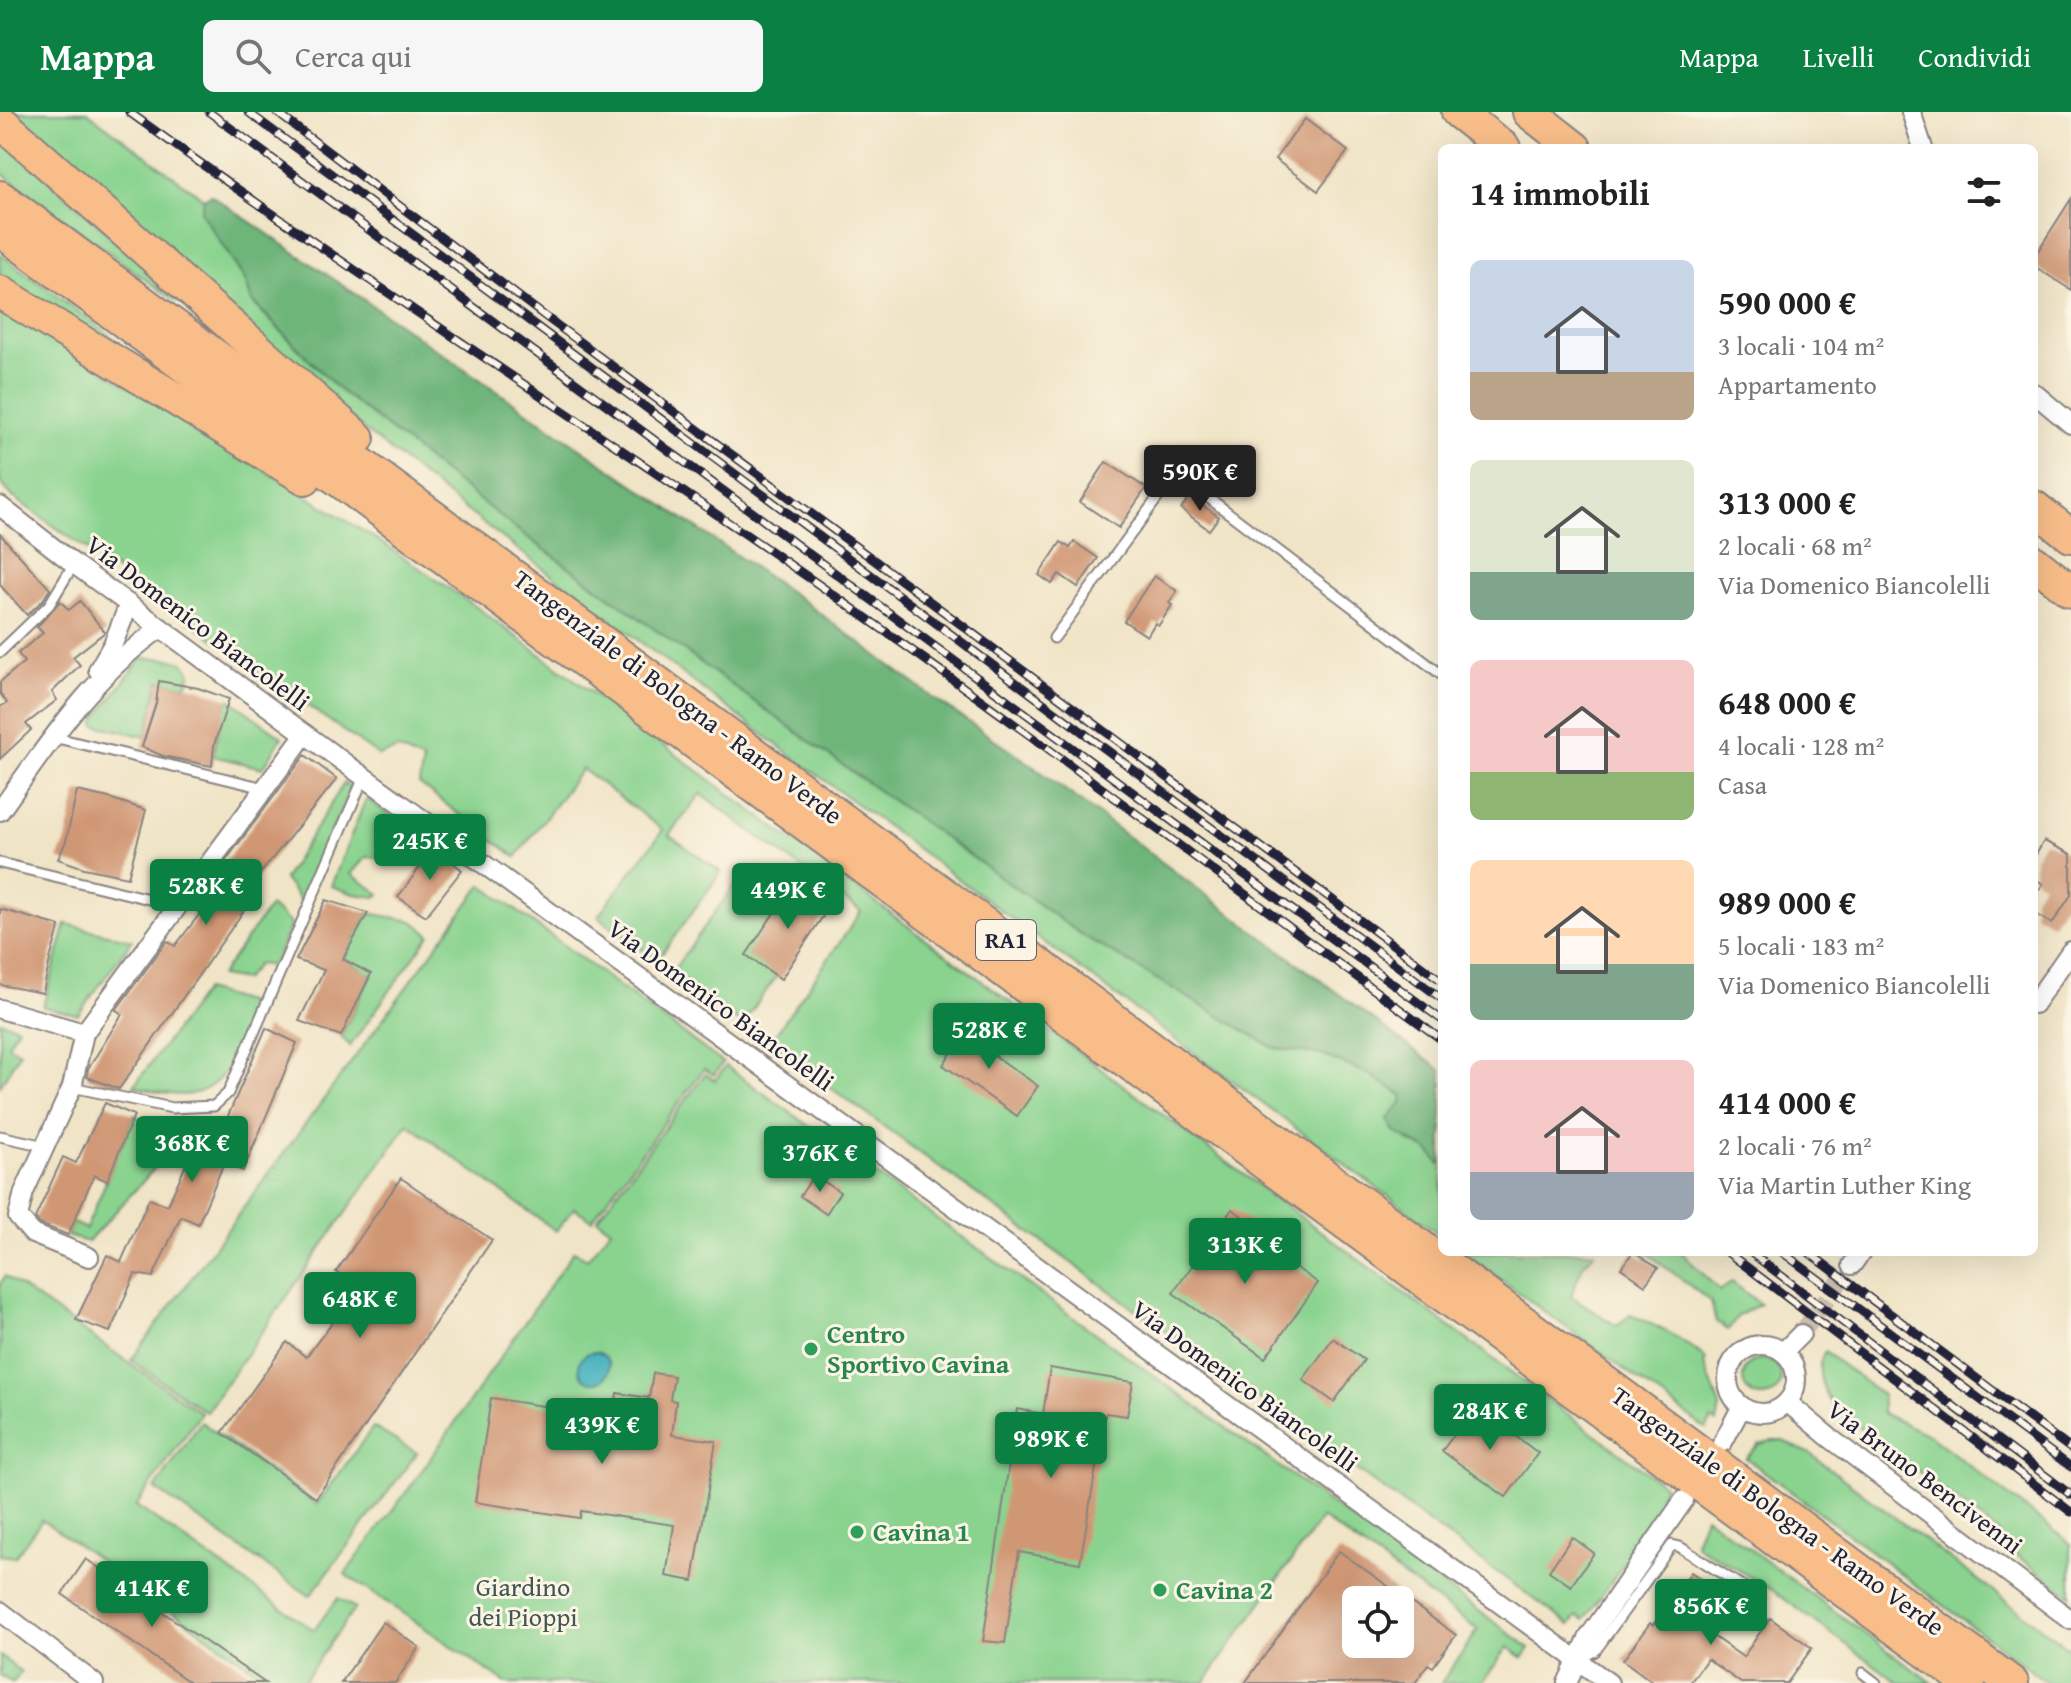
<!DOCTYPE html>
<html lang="it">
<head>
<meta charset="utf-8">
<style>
	body { margin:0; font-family:"Gentium Book Plus",serif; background:#f6f6f6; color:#222; height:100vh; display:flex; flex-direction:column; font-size:30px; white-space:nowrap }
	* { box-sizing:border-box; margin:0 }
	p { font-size:26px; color:#767676 }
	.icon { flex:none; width:44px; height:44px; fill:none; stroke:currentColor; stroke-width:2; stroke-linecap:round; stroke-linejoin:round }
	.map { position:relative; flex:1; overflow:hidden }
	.details { position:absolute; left:1438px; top:32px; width:600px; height:1112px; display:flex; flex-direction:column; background:#fff; border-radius:12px; box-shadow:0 8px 32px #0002 }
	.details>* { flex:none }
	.fabs { position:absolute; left:1342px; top:1474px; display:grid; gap:16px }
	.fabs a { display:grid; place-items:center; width:72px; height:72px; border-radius:12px; background:#fff; box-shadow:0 8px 32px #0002; font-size:40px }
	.price { position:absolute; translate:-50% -68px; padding:0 18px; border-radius:8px; background:#0b8043; color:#fff; font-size:26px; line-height:52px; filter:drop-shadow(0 2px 4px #0008) }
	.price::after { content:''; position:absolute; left:50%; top:48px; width:24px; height:18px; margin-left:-12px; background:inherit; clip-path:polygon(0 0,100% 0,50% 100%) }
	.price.selected { background:#222; color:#fff }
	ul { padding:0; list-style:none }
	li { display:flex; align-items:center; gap:24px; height:200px; padding:0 32px }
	li span { display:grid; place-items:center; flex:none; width:224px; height:160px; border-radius:12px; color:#555 }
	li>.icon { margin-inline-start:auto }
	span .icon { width:96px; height:96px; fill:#fffc; stroke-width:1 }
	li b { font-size:34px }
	h2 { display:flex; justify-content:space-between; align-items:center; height:96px; padding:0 32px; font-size:34px }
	header { display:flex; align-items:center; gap:48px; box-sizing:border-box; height:112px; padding:0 40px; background:#0b8043; color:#fff }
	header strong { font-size:38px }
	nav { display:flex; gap:44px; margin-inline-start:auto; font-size:28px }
	.search { width:560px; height:72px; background:#f6f6f6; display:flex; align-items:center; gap:20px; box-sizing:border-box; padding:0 28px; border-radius:12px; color:#767676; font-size:30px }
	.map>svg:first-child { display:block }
	.green { fill:#89d38f; stroke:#567a65; stroke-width:2 }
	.forest { fill:#6eb57a; stroke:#486c5a; stroke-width:2 }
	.water { fill:#41b0bd; stroke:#32697c; stroke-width:2 }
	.building { fill:#d09775; fill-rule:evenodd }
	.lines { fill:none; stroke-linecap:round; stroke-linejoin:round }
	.minor-tunnel { stroke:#c7bdaa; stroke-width:18; stroke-dasharray:18 9; stroke-linecap:butt }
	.service-casing { stroke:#898380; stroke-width:13 }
	.minor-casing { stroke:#898380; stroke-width:22 }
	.motorway-casing { stroke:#898380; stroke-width:36 }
	.service { stroke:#fff; stroke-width:9 }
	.minor { stroke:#fff; stroke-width:18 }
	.motorway { stroke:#f8bd89; stroke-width:32 }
	.rail-casing { stroke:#22223b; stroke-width:9 }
	.rail { stroke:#fcf5e5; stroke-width:6; stroke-dasharray:18; stroke-linecap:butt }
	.leisure-dot { fill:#2e9e5b; stroke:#fcf5e5; stroke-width:3 }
	.labels { text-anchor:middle; stroke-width:6; stroke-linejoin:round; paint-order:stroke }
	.shield { fill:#fcf5e5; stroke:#63616e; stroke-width:2 }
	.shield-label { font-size:24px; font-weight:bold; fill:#22223b }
	.street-label { font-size:26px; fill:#22223b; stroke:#fcf5e5 }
	.leisure-label { font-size:26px; font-weight:bold; fill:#27864d; stroke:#fcf5e5; text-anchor:start }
	.park-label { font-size:26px; fill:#415754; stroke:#fcf5e5 }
</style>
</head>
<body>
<header>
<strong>Mappa</strong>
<div class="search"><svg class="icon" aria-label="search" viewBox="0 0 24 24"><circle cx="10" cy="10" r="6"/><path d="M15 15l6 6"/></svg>Cerca qui</div>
<nav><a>Mappa</a><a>Livelli</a><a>Condividi</a></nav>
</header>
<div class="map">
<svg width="2071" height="1571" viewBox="0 0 2071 1571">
	<rect width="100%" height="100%" fill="#fcf5e5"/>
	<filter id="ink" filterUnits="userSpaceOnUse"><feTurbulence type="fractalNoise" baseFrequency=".0125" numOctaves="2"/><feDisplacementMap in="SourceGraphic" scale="16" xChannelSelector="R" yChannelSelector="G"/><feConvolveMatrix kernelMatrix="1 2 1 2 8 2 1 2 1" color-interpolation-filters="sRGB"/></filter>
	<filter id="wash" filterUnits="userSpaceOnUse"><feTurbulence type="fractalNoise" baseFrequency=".006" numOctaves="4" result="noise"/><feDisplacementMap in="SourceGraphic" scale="32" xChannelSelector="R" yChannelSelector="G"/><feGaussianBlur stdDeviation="1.8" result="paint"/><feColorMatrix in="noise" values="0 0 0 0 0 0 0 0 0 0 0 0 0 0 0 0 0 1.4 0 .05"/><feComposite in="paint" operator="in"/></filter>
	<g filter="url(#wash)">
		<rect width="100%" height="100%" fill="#f0e4c6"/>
		<g class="green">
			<path d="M7 0H87L204 87 201 100 245 168 252 190 337 276 515 416 827 642 1082 823 1274 936 1319 942 1367 961 1403 984 1407 1028 1429 1039 1442 1054V1124L793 645 454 389 363 317Z"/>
			<path d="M0 24 183 188 176 190 0 60Z"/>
			<path d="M0 142 159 259 0 167Z"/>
			<path d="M0 195 378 428 475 494 1665 1374 1660 1383 1669 1389 1584 1508 1577 1504 1570 1513 769 931 861 800 701 682 669 723 721 760 657 849 598 804 663 718 582 657 516 745 419 672 423 649 398 637 379 644 13 385 0 370Z"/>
			<path d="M141 546C157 547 184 543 191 561L186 574 159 569 146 625 95 613V608Z"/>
			<path d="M229 587 282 625 263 656 213 644 221 607Z"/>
			<path d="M344 671 351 675 301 790 284 767Z"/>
			<path d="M369 688 433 736 424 748 366 745 351 762 380 782 376 785 354 782 331 774 365 689Z"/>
			<path d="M736 771 777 797V864L742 912 672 860Z"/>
			<path d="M482 773 723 951 714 963 704 957 592 1108 574 1096 556 1119 408 1012 206 1300 131 1248Z"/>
			<path d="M270 794 291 812 273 854 258 852 244 868 220 864Z"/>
			<path d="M368 801 413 809 430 823 350 934 341 924 371 863 343 847Z"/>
			<path d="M66 812 132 828 78 903 43 895Z"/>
			<path d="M205 878 256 893C238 934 227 990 171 982 158 981 146 977 134 974Z"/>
			<path d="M0 909 18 915 8 933 20 940 0 974Z"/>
			<path d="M726 954 1530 1536 1523 1546 1508 1535 1482 1571H1441L1478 1518 1322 1406 1204 1571H506L345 1462 416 1367 574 1139 587 1147 611 1117 597 1107 705 962 715 968Z"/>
			<path d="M134 1003 182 1026 88 1130 67 1124 73 1111 86 1117Z"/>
			<path d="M1463 1140H1595L1583 1153 1571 1184 1617 1214 1630 1202C1658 1215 1683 1226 1706 1247L1704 1251 1720 1295 1717 1311 1712 1308 1706 1317Z"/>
			<path d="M1646 1140H1681L1720 1179 1732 1170 1760 1192 1738 1204 1728 1218 1716 1210 1711 1190Z"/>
			<path d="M5 1164 201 1301 136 1394 314 1518 338 1486 355 1496 302 1571H266L268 1567 42 1408 15 1445 0 1443V1172Z"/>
			<path d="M1825 1240 1883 1284 1882 1301 1931 1324 2071 1432V1484L2012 1440 1998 1420 1836 1297C1824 1284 1813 1256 1825 1240Z"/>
			<circle cx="1762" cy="1266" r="19"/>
			<path d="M201 1310 317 1392 373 1315 417 1341 310 1484 155 1377Z"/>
			<path d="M1772 1329H1783L1809 1341 2071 1538V1571H2048L1746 1346 1760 1332Z"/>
			<path d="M1705 1404 1932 1571H1899L1772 1478 1696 1433 1695 1430Z"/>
			<path d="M0 1544 21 1560 13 1571 0 1564Z"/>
		</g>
		<path class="forest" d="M211 83 806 491 932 585 1029 651 1442 959V1054L1429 1039 1395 1020 1388 1007 1402 991V983L1367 961 1319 942 1274 936 1082 823 827 642 515 416 337 276 252 189 245 168 201 100 204 87Z"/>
		<circle class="water" cx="594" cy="1255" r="15"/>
		<g id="blocks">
			<g class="building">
				<path d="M1305 7 1348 39 1318 79 1275 47Z"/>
				<path d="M2071 87V178L2034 154V145Z"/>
				<path d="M1106 350 1146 376 1119 416 1080 390Z"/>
				<path d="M1190 384 1219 405 1209 418 1181 397Z"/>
				<path d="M0 422 50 477 43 488 27 503 0 473Z"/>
				<path d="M1061 430 1070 436 1074 430 1098 446 1078 475 1059 462 1052 472 1039 463Z"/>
				<path d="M1154 464 1177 479 1169 491 1172 493 1159 513 1155 511 1147 524 1124 509Z"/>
				<path d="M60 489 69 498 80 489 105 520 73 545 80 553 52 580 57 588 26 612 31 618 0 647V595L7 591 0 581V570L24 550 18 541 43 521 37 515Z"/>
				<path d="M159 569 198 576 229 587 214 633 212 654 163 644 142 635 156 591Z"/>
				<path d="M305 643 337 667 245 780 252 787 119 977 87 965 88 957 122 902 116 898 167 829 175 834 225 769 215 763Z"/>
				<path d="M77 679 109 686 146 698 128 765 84 756 58 747 66 729Z"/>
				<path d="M2044 729 2071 742V783L2052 812 2034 801V785L2043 772 2034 766V746Z"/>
				<path d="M434 736 462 758 426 804 398 785Z"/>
				<path d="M794 771 829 795 781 867 746 843Z"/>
				<path d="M326 788 368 801 343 847 371 862 341 924 299 909 324 858 296 848Z"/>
				<path d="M0 797 60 814 50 847 43 881 0 873Z"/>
				<path d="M971 912 1001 933 994 943 1038 974 1017 1004 943 953Z"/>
				<path d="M266 916 297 931 243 1059 224 1051 198 1112 181 1104 153 1165 135 1162 110 1220 76 1208 107 1143 121 1150 149 1087 168 1093 195 1032 212 1041Z"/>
				<path d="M105 991 134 1003 107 1069 94 1063 68 1123 40 1112 35 1106 63 1045 76 1051Z"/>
				<path d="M814 1063 840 1080 826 1102 800 1084Z"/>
				<path d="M401 1066 492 1128 316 1386 222 1321 287 1230 306 1245 360 1173 336 1160Z"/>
				<path d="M1232 1097 1261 1117 1254 1126 1318 1171 1265 1246 1173 1181Z"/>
				<path d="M1633 1140 1658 1156 1645 1173 1621 1156Z"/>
				<path d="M1333 1226 1364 1248 1334 1290 1303 1268Z"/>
				<path d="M1050 1256 1133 1270 1127 1304 1106 1301 1104 1308 1080 1451 1019 1440 1005 1531 983 1529 1017 1297 1043 1302Z"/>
				<path d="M653 1261 674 1264 670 1288 676 1289 672 1323 716 1329 693 1469 666 1464 674 1413 581 1399 580 1406 475 1390 491 1286 614 1305 617 1281 649 1286Z"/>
				<path d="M1475 1294 1538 1341 1506 1385 1442 1339Z"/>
				<path d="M1572 1425 1594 1441 1571 1474 1549 1459Z"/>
				<path d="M1339 1439 1456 1523 1433 1555 1428 1552 1415 1571H1245ZM1356 1488H1400V1532H1356Z"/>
				<path d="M86 1447 265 1571H191L62 1482Z"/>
				<path d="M1691 1460 1706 1470 1695 1485 1707 1493 1694 1511 1743 1545 1770 1506 1812 1536 1787 1571H1741L1707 1547 1690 1571H1654L1623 1548 1650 1511 1653 1513Z"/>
				<path d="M383 1510 419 1535 395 1571H341Z"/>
			</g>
		</g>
	</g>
	<g filter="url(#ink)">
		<use href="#blocks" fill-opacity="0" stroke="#898380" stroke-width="2"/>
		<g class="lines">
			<path class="minor-tunnel" d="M1801 1222 1852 1153"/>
			<g class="service-casing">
				<g id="service">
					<path d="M1054 526 1176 361 1442 563"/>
					<path d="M0 540 49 493 74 452"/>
					<path d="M53 625 264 676"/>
					<path d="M0 751 178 794"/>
					<path d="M72 975 172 996 214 994 228 981 364 665"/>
					<path d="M0 1024 45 1034"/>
					<path d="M1580 1546 1595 1539 1672 1433 1680 1435 1759 1485"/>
					<path d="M1863 1561 1876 1571"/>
				</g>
			</g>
			<g class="minor-casing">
				<g id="minor">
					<path d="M1911 0 1923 36"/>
					<path d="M2034 281 2071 312"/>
					<path d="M0 394 74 452 305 622 1609 1571"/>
					<path d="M98 558 113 532 129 492"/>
					<path d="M0 699C48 632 92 563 161 516"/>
					<path d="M2034 892 2071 839"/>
					<path d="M0 897 84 921"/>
					<path d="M89 1145 33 1122 18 1105 24 1080 72 975 84 921 305 622"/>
					<path d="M1852 1153 1861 1140"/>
					<circle cx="1762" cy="1267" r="34"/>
					<path d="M1783 1240 1801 1222"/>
					<path d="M1787 1290 1830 1326 2071 1508"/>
					<path d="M1723 1330 1742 1294"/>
					<path d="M0 1499 94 1571"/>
					<path d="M1567 1571 1589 1525 1684 1388"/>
				</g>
			</g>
			<g class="motorway-casing">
				<g id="motorway">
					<path d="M1458 0 1504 36"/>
					<path d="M1529 0 1575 36"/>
					<path d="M0 9 358 326"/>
					<path d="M0 85 2012 1571"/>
					<path d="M0 118 1969 1571"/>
					<path d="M0 180 305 366"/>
					<path d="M2034 395 2071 424"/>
					<path d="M2034 450 2071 479"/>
				</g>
			</g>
			<use href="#service" class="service"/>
			<use href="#minor" class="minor"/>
			<use href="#motorway" class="motorway"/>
			<g class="rail-casing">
				<g id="rail">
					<path d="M129 0C369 174 620 332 862 503 1058 641 1249 786 1442 928"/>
					<path d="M209 0 1442 908"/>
					<path d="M248 0 1442 887"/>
					<path d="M276 0 546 205 1442 869"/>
					<path d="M1727 1140 2071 1400"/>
					<path d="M1750 1140 2071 1383"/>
					<path d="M1782 1140 2071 1355"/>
					<path d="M1808 1140 2071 1337"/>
				</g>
			</g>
			<use href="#rail" class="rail"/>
		</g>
	</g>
	<g class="leisure-dot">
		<circle cx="811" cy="1237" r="8"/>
		<circle cx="857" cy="1420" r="8"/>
		<circle cx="1160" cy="1478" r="8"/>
	</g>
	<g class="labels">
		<rect class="shield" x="976" y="808" width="60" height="40" rx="6"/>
		<g class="shield-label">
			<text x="1006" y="836">RA1</text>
		</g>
		<g class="street-label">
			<text transform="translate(198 511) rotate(37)" y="9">Via Domenico Biancolelli</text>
			<text transform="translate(678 585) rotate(37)" y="9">Tangenziale di Bologna - Ramo Verde</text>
			<text transform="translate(721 893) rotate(36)" y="9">Via Domenico Biancolelli</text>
			<text transform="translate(1245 1274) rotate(36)" y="9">Via Domenico Biancolelli</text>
			<text transform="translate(1925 1365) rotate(37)" y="9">Via Bruno Bencivenni</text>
			<text transform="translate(1778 1399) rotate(36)" y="9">Tangenziale di Bologna - Ramo Verde</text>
		</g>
		<g class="leisure-label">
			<text x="827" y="1231">Centro<tspan x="827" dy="30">Sportivo Cavina</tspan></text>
			<text x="873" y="1429">Cavina 1</text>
			<text x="1176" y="1487">Cavina 2</text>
		</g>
		<g class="park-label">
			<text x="523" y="1484">Giardino<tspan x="523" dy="30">dei Pioppi</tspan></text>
		</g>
	</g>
</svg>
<div class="fabs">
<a><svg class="icon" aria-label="locate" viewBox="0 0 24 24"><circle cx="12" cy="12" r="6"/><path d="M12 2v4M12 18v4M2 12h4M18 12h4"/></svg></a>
</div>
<b class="price selected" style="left:1200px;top:401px">590K €</b>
<b class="price" style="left:430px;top:770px">245K €</b>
<b class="price" style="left:206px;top:815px">528K €</b>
<b class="price" style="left:788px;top:819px">449K €</b>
<b class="price" style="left:989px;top:959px">528K €</b>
<b class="price" style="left:192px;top:1072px">368K €</b>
<b class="price" style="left:820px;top:1082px">376K €</b>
<b class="price" style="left:1245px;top:1174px">313K €</b>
<b class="price" style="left:360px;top:1228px">648K €</b>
<b class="price" style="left:1490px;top:1340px">284K €</b>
<b class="price" style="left:602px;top:1354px">439K €</b>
<b class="price" style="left:1051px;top:1368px">989K €</b>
<b class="price" style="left:152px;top:1517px">414K €</b>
<b class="price" style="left:1711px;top:1535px">856K €</b>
<section class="details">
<h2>14 immobili<svg class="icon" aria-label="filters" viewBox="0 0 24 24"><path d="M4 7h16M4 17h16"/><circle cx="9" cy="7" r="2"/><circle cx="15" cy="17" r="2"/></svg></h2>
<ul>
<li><span style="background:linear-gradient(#c9d6e8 70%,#b9a48a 0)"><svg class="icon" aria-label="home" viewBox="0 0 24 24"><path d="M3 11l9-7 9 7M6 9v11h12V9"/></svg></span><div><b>590 000 €</b><p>3 locali · 104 m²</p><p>Appartamento</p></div></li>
<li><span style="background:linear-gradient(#dfe7d0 70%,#7fa58c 0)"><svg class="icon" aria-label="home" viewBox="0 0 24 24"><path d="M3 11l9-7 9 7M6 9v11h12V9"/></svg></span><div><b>313 000 €</b><p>2 locali · 68 m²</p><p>Via Domenico Biancolelli</p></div></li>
<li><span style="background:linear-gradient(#f6c9c9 70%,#8fb573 0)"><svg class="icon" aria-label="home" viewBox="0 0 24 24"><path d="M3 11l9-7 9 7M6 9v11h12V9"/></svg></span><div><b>648 000 €</b><p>4 locali · 128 m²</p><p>Casa</p></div></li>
<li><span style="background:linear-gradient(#ffd9b3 65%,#7fa58c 0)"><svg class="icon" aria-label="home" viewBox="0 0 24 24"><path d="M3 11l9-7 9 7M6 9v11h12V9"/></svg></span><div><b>989 000 €</b><p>5 locali · 183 m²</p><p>Via Domenico Biancolelli</p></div></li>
<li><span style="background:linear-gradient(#f6c9c9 70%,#9aa5b1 0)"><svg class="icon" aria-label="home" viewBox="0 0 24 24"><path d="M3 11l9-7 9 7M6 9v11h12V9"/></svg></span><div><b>414 000 €</b><p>2 locali · 76 m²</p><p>Via Martin Luther King</p></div></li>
</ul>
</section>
</div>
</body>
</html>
